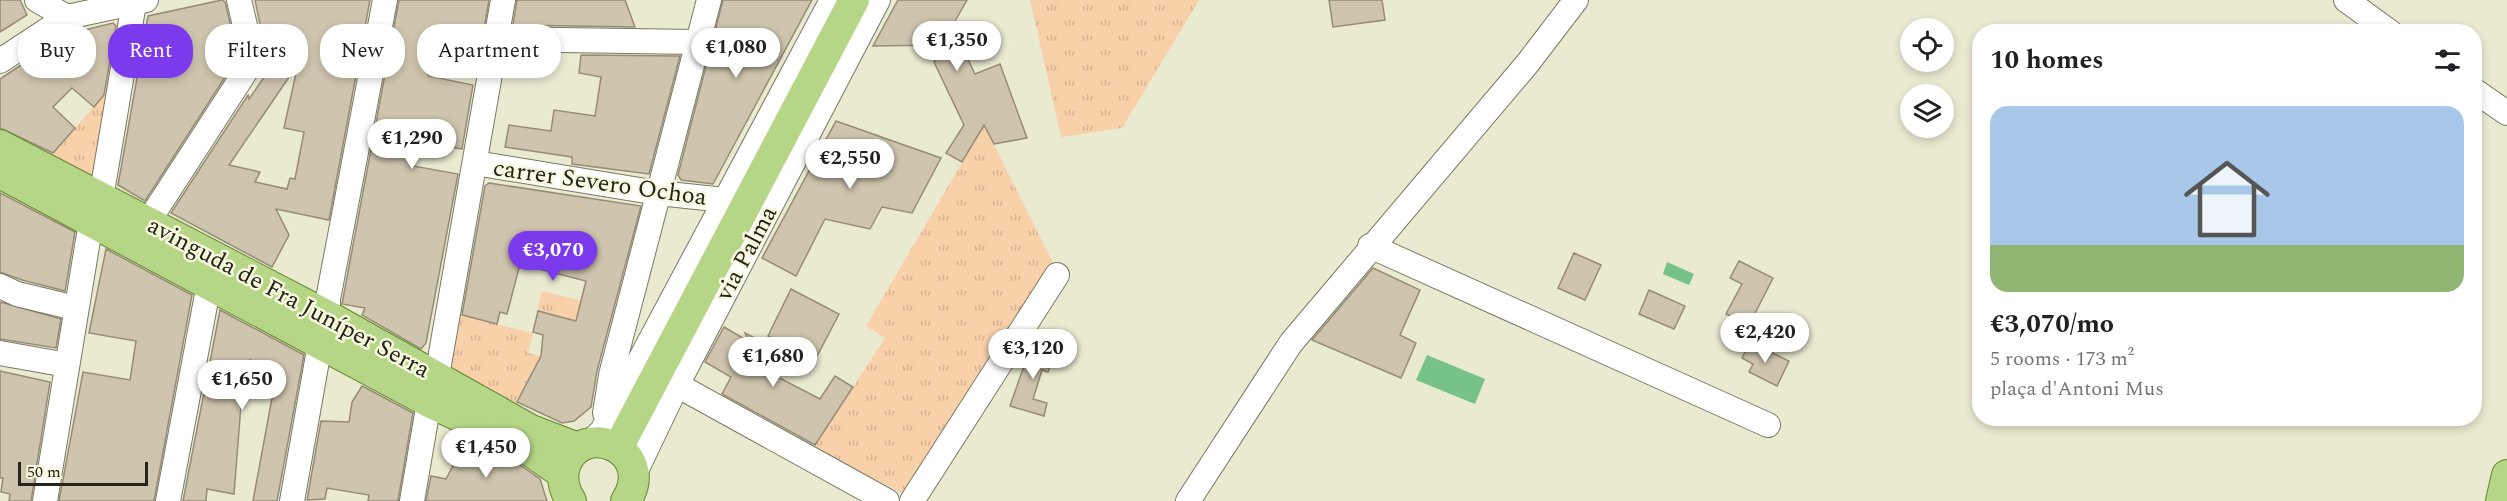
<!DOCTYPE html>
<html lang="en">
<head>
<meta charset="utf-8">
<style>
	body { margin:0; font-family:Spectral,serif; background:#f6f6f6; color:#202124; height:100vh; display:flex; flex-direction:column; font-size:22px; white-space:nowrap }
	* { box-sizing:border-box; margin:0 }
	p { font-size:20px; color:#757577 }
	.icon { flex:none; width:33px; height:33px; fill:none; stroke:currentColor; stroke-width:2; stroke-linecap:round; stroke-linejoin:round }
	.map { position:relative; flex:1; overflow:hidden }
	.side { position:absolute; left:1972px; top:24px; width:510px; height:402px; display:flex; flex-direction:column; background:#fff; border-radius:24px; box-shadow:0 3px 9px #0003 }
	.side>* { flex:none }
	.hud { position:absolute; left:18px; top:24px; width:570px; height:54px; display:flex; gap:12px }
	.fabs { position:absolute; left:1900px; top:18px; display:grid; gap:12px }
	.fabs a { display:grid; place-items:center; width:54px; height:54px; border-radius:50%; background:#fff; box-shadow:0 3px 9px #0003; font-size:30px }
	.scale { position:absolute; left:18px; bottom:15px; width:130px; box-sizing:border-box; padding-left:6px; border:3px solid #24241a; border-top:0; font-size:16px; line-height:21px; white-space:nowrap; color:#24241a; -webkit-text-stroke:4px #f7f8de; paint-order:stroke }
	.price { position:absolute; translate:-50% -51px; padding:0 14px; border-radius:21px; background:#fff; color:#222; font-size:20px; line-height:39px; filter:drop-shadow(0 2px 3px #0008) }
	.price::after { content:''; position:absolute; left:50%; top:36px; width:18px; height:14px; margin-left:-9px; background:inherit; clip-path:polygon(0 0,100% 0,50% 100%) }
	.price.active { background:#7c3aed; color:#fff }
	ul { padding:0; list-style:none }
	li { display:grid; align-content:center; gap:12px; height:318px; padding:0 18px }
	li+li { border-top:2px solid #e0e0e0 }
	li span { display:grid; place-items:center; height:186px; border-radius:18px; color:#555 }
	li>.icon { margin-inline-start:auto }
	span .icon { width:108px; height:108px; fill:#fffc; stroke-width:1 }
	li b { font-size:26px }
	h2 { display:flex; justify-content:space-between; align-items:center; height:72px; padding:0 18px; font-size:26px }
	.tag { padding:0 21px; border-radius:24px; background:#fff; box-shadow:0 3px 9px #0003; font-size:21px; line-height:54px }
	.tag.active { background:#7c3aed; color:#fff }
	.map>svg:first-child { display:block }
	.grass { fill:url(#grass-tufts) }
	.water { fill:#77c288 }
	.building { fill:#cfc5ae; stroke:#968c76; stroke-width:1.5; fill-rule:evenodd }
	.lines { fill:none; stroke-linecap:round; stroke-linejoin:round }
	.minor-casing { stroke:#787962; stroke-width:26 }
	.major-casing { stroke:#62862c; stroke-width:32 }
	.minor { stroke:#fff; stroke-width:24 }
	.major { stroke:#b5d686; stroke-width:30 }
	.labels { text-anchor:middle; stroke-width:5; stroke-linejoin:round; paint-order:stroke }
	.street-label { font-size:24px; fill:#24241a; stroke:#f7f8de }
</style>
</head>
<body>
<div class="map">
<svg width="2507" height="501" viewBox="0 0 2507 501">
	<defs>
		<pattern id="grass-tufts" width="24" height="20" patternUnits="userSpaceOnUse" patternTransform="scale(1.5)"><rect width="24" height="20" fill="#f8d0aa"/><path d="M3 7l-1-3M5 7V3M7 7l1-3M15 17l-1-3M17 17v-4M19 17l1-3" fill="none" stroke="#d4b292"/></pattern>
	</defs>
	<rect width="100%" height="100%" fill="#eaead1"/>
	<g class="grass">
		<path d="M1030 0H1199L1122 128 1061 137Z"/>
		<path d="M108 91 92 177 50 156Z"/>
		<path d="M984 125 1054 265 904 494 814 447 885 338 866 326Z"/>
		<path d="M542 291 618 310 613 330 537 311Z"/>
		<path d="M459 315 533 333 528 353 541 356 516 403 453 370 450 363Z"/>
	</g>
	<g class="water">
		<path d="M1667 262 1694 274 1689 285 1663 274Z"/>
		<path d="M1772 321 1795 333 1789 344 1766 332Z"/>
		<path d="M1427 355 1485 379 1475 404 1416 380Z"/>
	</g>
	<g class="building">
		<path d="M0 0H20L27 15 0 32Z"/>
		<path d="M222 0 225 2 238 57 145 201 118 185 148 16Z"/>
		<path d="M255 0H370L329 220 276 209 289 235 272 267 171 213 248 95 249 99 288 43 265 48ZM298 64 284 128 304 132 295 179 290 178 287 189 255 182 260 172 229 165Z"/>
		<path d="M399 0H489L481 46 433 48 428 76 473 85 462 149 418 140 413 166 458 174 426 343 421 349 362 315 365 308 342 304Z"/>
		<path d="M517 0H625L635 27 513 25Z"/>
		<path d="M723 0H812L713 184 681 180 678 175Z"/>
		<path d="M898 0H967L954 23 958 38 975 74 1000 64 1027 138 994 144 984 125 962 162 946 153 964 125 934 62 944 45 873 46Z"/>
		<path d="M1329 0H1382L1385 20 1333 27Z"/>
		<path d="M113 23 116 26 104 95 94 107 72 88 53 107 75 128 53 153 0 128V79L68 34Z"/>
		<path d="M581 55 680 56 649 174 572 164V157L505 147 509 125 551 131 554 110 595 116 601 77 579 73Z"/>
		<path d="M836 121 941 158 912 213 882 207 870 229 825 219 796 276 762 258Z"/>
		<path d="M489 183 641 206 597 371 591 407 574 421 562 423 517 402 541 356 543 335 533 332 538 311 576 321 586 281 520 264 507 314 500 312 497 324 462 315 485 186Z"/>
		<path d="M0 193 75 232 65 291 22 280 0 272Z"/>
		<path d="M106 249 192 295 154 501H59L83 372 130 380 136 341 89 333Z"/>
		<path d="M1574 253 1601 265 1585 300 1558 288Z"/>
		<path d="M1739 261 1773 278 1749 325 1726 314 1742 284 1730 278Z"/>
		<path d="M1373 268 1420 290 1400 335 1416 343 1401 378 1312 340Z"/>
		<path d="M791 289 839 314 815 360 768 336Z"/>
		<path d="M1649 290 1685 306 1674 329 1639 314Z"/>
		<path d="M0 302 61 319 56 348 0 339Z"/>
		<path d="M220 310 304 355 277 501H253L277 371H270L250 360 241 405 234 494 207 489 206 501H183Z"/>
		<path d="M724 327 748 341 745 333 773 347 762 369 820 399 835 376 853 387 815 445 722 394 731 377 705 362Z"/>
		<path d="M1750 342 1789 361 1777 386 1749 372 1753 364 1742 358Z"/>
		<path d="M1032 343 1056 351 1048 372 1042 370 1033 399 1047 403 1044 416 1010 406Z"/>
		<path d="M0 371 50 382 31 501H9L10 494 1 492 3 478H0Z"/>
		<path d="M362 386 413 413 398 501H368L369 495 327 488 325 499 307 500 321 421 349 422 352 402Z"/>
		<path d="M467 439 517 463 540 479 547 501H426L431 476 446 479Z"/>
	</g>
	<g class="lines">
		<g class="minor-casing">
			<g id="minor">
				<path d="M37 0 67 17"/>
				<path d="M2346 0 2390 32"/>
				<path d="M496 39 698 42"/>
				<path d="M0 61 67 17 146 0"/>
				<path d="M2475 91 2507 113"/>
				<path d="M475 163 658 193 725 200"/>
				<path d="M101 198 134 3"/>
				<path d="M148 222 253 60 239 0"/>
				<path d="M1370 246 1768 425"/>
				<path d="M0 286 17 294 75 308"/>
				<path d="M328 316V299L385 0"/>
				<path d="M0 353 67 365"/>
				<path d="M677 385 887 501"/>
				<path d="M605 413 611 375 709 0"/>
				<path d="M588 444 602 431 832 0"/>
				<path d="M634 475 677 385 878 0"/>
				<path d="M45 501 91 222"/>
				<path d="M168 501 209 284"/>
				<path d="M292 501 320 344"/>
				<path d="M412 501 429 402 437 376 503 0"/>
				<path d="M912 501 1057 275"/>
				<path d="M1188 501 1291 343 1527 64 1576 0"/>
			</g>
		</g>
		<g class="major-casing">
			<g id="major">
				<path d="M0 145 328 316 531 430 578 448"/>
				<path d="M0 173 429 402 526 448 563 474"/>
				<path d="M618 448 854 0"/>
				<path d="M571 501C564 490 561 479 565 466 582 418 658 450 626 501"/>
				<path d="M2501 501 2507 475"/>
			</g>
		</g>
		<use href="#minor" class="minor"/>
		<use href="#major" class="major"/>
	</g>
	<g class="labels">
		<g class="street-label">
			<text transform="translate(600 182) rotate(8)" y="8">carrer Severo Ochoa</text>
			<text transform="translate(746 253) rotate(-62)" y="8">via Palma</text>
			<text transform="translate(289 297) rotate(28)" y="8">avinguda de Fra Juníper Serra</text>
		</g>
	</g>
</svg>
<div class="fabs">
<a><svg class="icon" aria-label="locate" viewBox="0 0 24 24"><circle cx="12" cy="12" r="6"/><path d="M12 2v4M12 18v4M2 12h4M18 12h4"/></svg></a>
<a><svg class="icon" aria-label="layers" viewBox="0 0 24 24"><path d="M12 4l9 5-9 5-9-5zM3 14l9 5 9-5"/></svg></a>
</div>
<div class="scale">50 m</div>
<b class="price" style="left:957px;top:72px">€1,350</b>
<b class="price" style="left:736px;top:79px">€1,080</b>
<b class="price" style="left:412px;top:170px">€1,290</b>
<b class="price" style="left:850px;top:190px">€2,550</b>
<b class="price active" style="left:553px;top:282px">€3,070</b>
<b class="price" style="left:1765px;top:364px">€2,420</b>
<b class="price" style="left:1033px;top:380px">€3,120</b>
<b class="price" style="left:773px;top:388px">€1,680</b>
<b class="price" style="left:242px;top:411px">€1,650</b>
<b class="price" style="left:486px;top:479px">€1,450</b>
<div class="hud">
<a class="tag">Buy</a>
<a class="tag active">Rent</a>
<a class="tag">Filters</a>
<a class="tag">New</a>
<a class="tag">Apartment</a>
</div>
<section class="side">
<h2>10 homes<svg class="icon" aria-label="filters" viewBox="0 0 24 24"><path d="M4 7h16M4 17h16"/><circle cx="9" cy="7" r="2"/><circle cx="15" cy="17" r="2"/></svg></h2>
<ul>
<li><span style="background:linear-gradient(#a9c7e8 75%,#8fb573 0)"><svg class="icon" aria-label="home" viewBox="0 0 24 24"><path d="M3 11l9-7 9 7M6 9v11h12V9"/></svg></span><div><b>€3,070/mo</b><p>5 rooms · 173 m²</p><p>plaça d'Antoni Mus</p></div></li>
</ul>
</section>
</div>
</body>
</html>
